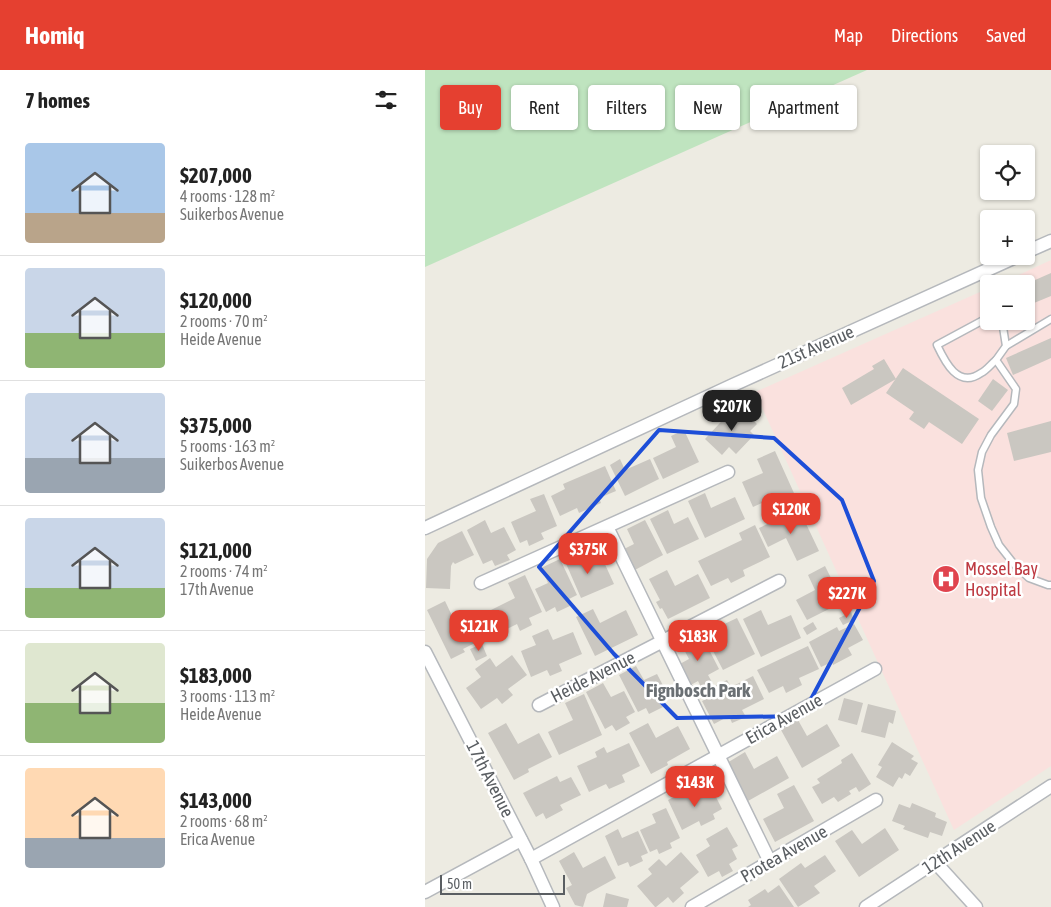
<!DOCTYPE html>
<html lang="en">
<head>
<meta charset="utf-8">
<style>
	body { margin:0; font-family:"Asap Condensed",sans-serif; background:#f2f2f2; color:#222; height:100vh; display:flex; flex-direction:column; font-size:19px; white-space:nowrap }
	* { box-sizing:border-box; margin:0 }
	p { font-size:16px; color:#767676 }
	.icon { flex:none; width:28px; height:28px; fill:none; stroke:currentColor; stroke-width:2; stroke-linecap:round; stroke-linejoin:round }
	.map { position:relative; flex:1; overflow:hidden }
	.side { display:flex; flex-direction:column; background:#fff; width:425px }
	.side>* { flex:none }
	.guide { position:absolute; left:15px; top:15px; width:475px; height:45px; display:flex; gap:10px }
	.tools { position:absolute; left:555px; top:75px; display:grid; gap:10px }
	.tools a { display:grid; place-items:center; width:55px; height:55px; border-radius:5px; background:#fff; box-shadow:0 1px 4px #0004; font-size:25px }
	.scale { position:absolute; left:15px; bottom:12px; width:125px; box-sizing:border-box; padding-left:5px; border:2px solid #5a5e62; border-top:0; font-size:14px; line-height:18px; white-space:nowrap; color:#5a5e62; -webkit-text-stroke:4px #fff; paint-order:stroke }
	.price { position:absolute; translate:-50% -42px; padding:0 11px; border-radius:10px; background:#e54030; color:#fff; font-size:16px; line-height:32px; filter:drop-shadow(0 1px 2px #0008) }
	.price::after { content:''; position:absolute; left:50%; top:30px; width:15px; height:11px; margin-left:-8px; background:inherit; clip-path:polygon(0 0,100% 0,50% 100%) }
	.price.active { background:#222; color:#fff }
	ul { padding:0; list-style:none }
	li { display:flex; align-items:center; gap:15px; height:125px; padding:0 25px }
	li+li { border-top:1px solid #e0e0e0 }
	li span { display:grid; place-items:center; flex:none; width:140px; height:100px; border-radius:5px; color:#555 }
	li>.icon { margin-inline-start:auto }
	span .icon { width:60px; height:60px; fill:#fffc; stroke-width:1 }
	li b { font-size:21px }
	h2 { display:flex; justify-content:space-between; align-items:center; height:60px; padding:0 25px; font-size:21px }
	.tag { padding:0 18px; border-radius:5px; background:#fff; box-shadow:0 1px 4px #0004; font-size:18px; line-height:45px }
	.tag.active { background:#e54030; color:#fff }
	header { display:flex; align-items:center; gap:30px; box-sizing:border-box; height:70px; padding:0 25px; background:#e54030; color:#fff }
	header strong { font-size:24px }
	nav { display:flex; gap:28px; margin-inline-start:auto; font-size:18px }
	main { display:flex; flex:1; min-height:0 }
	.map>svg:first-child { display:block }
	.medical { fill:#fae1de }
	.green { fill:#bfe4bf }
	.building { fill:#cac7c1 }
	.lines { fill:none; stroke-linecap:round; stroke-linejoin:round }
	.service-casing { stroke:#b5b8bc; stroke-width:9 }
	.minor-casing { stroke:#b5b8bc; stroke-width:15 }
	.service { stroke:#fff; stroke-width:6 }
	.minor { stroke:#fff; stroke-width:12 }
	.marked { fill:none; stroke:#1d4ed8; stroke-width:4; stroke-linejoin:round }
	.labels { text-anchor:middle; stroke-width:5; stroke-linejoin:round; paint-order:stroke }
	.street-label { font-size:18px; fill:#5a5e62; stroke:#fff }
	.health-label { font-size:18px; fill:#be3a42; stroke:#fff; text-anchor:start }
	.neighbourhood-label { font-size:19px; font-weight:bold; fill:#6b7074; stroke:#fff }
</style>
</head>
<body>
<header>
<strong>Homiq</strong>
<nav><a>Map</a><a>Directions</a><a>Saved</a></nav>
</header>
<main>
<section class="side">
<h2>7 homes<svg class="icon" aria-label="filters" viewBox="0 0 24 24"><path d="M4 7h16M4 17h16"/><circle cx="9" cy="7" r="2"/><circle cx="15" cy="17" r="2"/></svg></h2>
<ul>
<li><span style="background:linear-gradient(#a9c7e8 70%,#b9a48a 0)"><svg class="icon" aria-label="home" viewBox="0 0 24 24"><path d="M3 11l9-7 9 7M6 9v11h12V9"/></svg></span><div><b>$207,000</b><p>4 rooms · 128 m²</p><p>Suikerbos Avenue</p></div></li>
<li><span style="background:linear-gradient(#c9d6e8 65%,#8fb573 0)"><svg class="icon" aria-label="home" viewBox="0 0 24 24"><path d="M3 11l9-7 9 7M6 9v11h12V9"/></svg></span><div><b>$120,000</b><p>2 rooms · 70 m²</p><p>Heide Avenue</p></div></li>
<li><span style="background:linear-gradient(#c9d6e8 65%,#9aa5b1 0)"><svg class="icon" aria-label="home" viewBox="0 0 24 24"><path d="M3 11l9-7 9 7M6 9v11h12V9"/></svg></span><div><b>$375,000</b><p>5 rooms · 163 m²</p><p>Suikerbos Avenue</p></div></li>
<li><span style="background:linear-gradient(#c9d6e8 70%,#8fb573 0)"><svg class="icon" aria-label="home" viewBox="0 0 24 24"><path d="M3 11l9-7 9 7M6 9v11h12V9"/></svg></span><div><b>$121,000</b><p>2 rooms · 74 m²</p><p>17th Avenue</p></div></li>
<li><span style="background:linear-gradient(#dfe7d0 60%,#8fb573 0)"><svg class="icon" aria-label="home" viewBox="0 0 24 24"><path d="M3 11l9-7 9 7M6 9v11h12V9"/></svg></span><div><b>$183,000</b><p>3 rooms · 113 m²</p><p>Heide Avenue</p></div></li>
<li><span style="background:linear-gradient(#ffd9b3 70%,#9aa5b1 0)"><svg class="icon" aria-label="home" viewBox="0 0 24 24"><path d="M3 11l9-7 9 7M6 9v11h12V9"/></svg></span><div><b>$143,000</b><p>2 rooms · 68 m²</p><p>Erica Avenue</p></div></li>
</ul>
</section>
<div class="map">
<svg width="626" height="837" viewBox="0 0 626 837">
	<rect width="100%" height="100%" fill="#edebe2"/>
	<path class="medical" d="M626 190V696L529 760 330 322 564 218V251H601V214H574Z"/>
	<path class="green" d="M0 0H442L0 197Z"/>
	<g class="building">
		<path d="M626 203V226L609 233 601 214Z"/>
		<path d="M626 268V288L588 305 581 288Z"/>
		<path d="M459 289 471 309 426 335 417 318 449 299 447 296Z"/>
		<path d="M478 298 554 349 537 374 504 352 499 359 484 349 489 342 461 323Z"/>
		<path d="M568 309 583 320 567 341 553 331Z"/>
		<path d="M315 338 332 354 325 361 329 365 311 384 304 377 297 385 280 369 307 340 310 343Z"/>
		<path d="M626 351V382L589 391 582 363Z"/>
		<path d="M259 360 274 392 238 409 228 388 251 377 246 366Z"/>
		<path d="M350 381 373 432 360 438 354 425 328 437 317 412 338 403 332 389Z"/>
		<path d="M195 389 200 400 225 389 234 409 200 426 185 395Z"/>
		<path d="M180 396 191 421 174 428 176 433 154 443 152 438 135 446 126 426 140 419 138 414Z"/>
		<path d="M280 423 286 438 310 427 320 449 280 468 263 431Z"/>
		<path d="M119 424 132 456 116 463 119 469 104 476 102 470 95 473 86 452 111 441 105 429Z"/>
		<path d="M374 439 394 481 372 491 361 468 343 477 334 458Z"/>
		<path d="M243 440 249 454 263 447 274 469 242 484 225 449Z"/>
		<path d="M60 450 66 463 79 457 91 480 82 485 85 490 70 496 67 490 58 494 42 460Z"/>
		<path d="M220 450 238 485 208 501 197 480 209 474 202 459Z"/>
		<path d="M330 455 345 487 318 500 320 506 306 513 303 508 286 516 273 491 317 470 314 463Z"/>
		<path d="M37 461 49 485 30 494 28 492 26 496 25 519 1 518 2 489 13 473Z"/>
		<path d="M159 481 165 495 178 490 189 514 156 528 139 489Z"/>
		<path d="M135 489 152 525 144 529 147 535 132 542 130 537 121 542 110 519 123 513 116 498Z"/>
		<path d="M400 496 418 532 382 550 371 530 390 520 383 505Z"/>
		<path d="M242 500 250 516 273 504 285 528 243 549 237 538 235 539 231 532 235 530 224 509Z"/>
		<path d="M100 505 117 542 104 548 107 555 95 561 92 554 76 562 66 540 90 528 83 513Z"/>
		<path d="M20 531 30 552 53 540 66 565 38 579 40 582 26 589 2 540Z"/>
		<path d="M168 539 175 553 201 540 213 565 170 586 151 547Z"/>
		<path d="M336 540 343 555 366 545 376 568 336 587 318 549Z"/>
		<path d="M426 542 429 550 418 555 414 548Z"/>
		<path d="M312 548 330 584 298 600 287 579 301 572 293 557Z"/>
		<path d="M388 552 392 559 382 565 378 558Z"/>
		<path d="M429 554 438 570 423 578 427 585 408 595 407 592 396 597 384 572 412 557 414 561Z"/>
		<path d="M123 559 128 570 148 562 157 584 134 594 137 601 125 606 122 600 106 607 96 581 111 575 107 566Z"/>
		<path d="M275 562 294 599 283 605 288 614 277 619 273 611 264 616 253 595 264 589 255 572Z"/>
		<path d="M57 574 62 586 51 591 45 579Z"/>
		<path d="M383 576 394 599 374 608 377 615 361 623 358 616 344 623 332 600Z"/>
		<path d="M87 585 102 605 83 619 88 625 77 634 72 628 56 639 41 618 56 607 50 599 65 588 71 597Z"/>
		<path d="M211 596 219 610 232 604 243 625 234 630 238 637 224 644 221 638 213 642 194 605Z"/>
		<path d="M328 606 339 629 317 640 321 647 307 653 304 646 289 654 277 631 292 624 288 617 302 610 306 617Z"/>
		<path d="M178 613 186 627 199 621 210 642 201 647 205 653 191 661 187 655 180 659 161 622Z"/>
		<path d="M159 624 177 665 134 685 123 662 148 650 140 633Z"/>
		<path d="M419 628 438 633 432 655 413 650Z"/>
		<path d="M443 634 471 641 468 654 464 652 460 668 436 662Z"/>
		<path d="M373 650 382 666 402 654 415 676 377 698 356 660Z"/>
		<path d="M81 653 93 674 114 663 127 687 103 699 104 702 89 710 63 663Z"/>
		<path d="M223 653 231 668 253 656 265 679 242 692 243 695 226 704 204 663Z"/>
		<path d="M467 672 489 686 486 689 493 693 485 706 480 703 477 709 474 707 468 717 451 707 457 697 453 695Z"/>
		<path d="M204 673 215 696 197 705 200 712 184 719 181 714 164 722 152 696 172 687 170 682 179 677 182 683Z"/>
		<path d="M320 682 329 699 352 686 364 708 323 731 302 693Z"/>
		<path d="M427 683 446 714 434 722 431 717 424 721 426 724 413 732 409 727 397 734 387 717 395 713 392 709 417 693 416 690Z"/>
		<path d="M132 706 135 712 146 707 156 725 135 735 138 740 121 749 118 743 111 747 98 723Z"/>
		<path d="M369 715 389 751 350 772 338 749 359 738 352 724Z"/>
		<path d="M286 717 297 739 288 744 290 749 276 756 274 751 257 760 243 730 261 721 264 728Z"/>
		<path d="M487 733 511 743 510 747 522 752 517 766 505 762 503 768 478 759 480 756 467 751 474 734 485 738Z"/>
		<path d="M241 738 255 768 245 773 247 778 234 784 232 779 225 782 215 760 231 753 227 744Z"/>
		<path d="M302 757 313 776 307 779 312 789 304 794 308 801 297 807 294 801 283 807 271 785 285 776 281 769Z"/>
		<path d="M460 758 474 780 434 807 410 771 427 760 437 774Z"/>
		<path d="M193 759 197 768 213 761 223 783 216 786 218 791 205 797 203 792 193 796 180 766Z"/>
		<path d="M149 782 158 798 180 786 191 808 162 824 158 837 150 835 141 818 147 815 134 791Z"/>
		<path d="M256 782 274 802 255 818 259 823 248 833 243 827 231 837H230L212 816 227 804 223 799 234 789 241 796Z"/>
		<path d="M400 785 411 801 389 816 395 823 373 837 354 809 376 793 380 798Z"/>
		<path d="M354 815 369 837H323L326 835 323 830 340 819 343 823Z"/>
		<path d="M181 823 204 829 202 837H178Z"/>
	</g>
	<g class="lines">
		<g class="service-casing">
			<g id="service">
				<path d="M558 202 564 214"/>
				<path d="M564 247 512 275C520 292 533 319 556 303 562 300 566 294 571 290"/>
				<path d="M577 251 581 276 571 290 591 319 589 334 566 365 557 382 553 400 556 428 566 457 574 475 589 494 604 508 623 515H626"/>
				<path d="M581 276 626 249"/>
			</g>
		</g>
		<g class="minor-casing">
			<g id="minor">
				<path d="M601 182 626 171"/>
				<path d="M182 457 345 792"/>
				<path d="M0 458 308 315 593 186"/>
				<path d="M56 513 303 402"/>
				<path d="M0 582 106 789 128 837"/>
				<path d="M114 635 354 511"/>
				<path d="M106 789 450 599"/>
				<path d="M510 792 551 837"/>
				<path d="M0 822 96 770"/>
				<path d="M267 837 451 730"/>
				<path d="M441 837 626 716"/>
			</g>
		</g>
		<use href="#service" class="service"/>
		<use href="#minor" class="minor"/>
	</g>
	<path class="marked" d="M234 360 349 368 417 430 449 511 377 646 252 648 189 584 114 497Z"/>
	<defs>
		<g id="hospital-disc" transform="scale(1.4375)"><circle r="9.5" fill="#e0444e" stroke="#fff"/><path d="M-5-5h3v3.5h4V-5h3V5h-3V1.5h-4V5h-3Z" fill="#fff"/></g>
	</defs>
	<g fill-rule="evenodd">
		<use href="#hospital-disc" x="521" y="509"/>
	</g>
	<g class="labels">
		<g class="street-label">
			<text transform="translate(391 277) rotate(-24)" y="6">21st Avenue</text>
			<text transform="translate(168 607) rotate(-27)" y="6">Heide Avenue</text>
			<text transform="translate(359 649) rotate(-29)" y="6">Erica Avenue</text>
			<text transform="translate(65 709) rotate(63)" y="6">17th Avenue</text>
			<text transform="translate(534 777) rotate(-33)" y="6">12th Avenue</text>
			<text transform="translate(359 784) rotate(-30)" y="6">Protea Avenue</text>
		</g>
		<g class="health-label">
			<text x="540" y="505">Mossel Bay<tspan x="540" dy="21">Hospital</tspan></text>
		</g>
		<g class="neighbourhood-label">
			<text x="273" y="627">Fignbosch Park</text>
		</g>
	</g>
</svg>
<div class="tools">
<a><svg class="icon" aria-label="locate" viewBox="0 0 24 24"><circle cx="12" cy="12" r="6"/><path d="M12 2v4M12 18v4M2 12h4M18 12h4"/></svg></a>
<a>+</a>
<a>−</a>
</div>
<div class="scale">50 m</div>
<b class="price active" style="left:307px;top:362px">$207K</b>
<b class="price" style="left:366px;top:465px">$120K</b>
<b class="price" style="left:163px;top:505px">$375K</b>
<b class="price" style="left:422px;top:549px">$227K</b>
<b class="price" style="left:54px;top:582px">$121K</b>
<b class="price" style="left:273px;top:592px">$183K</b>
<b class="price" style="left:270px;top:738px">$143K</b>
<div class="guide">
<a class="tag active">Buy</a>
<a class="tag">Rent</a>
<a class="tag">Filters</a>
<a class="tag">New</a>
<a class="tag">Apartment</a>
</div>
</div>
</main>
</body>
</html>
